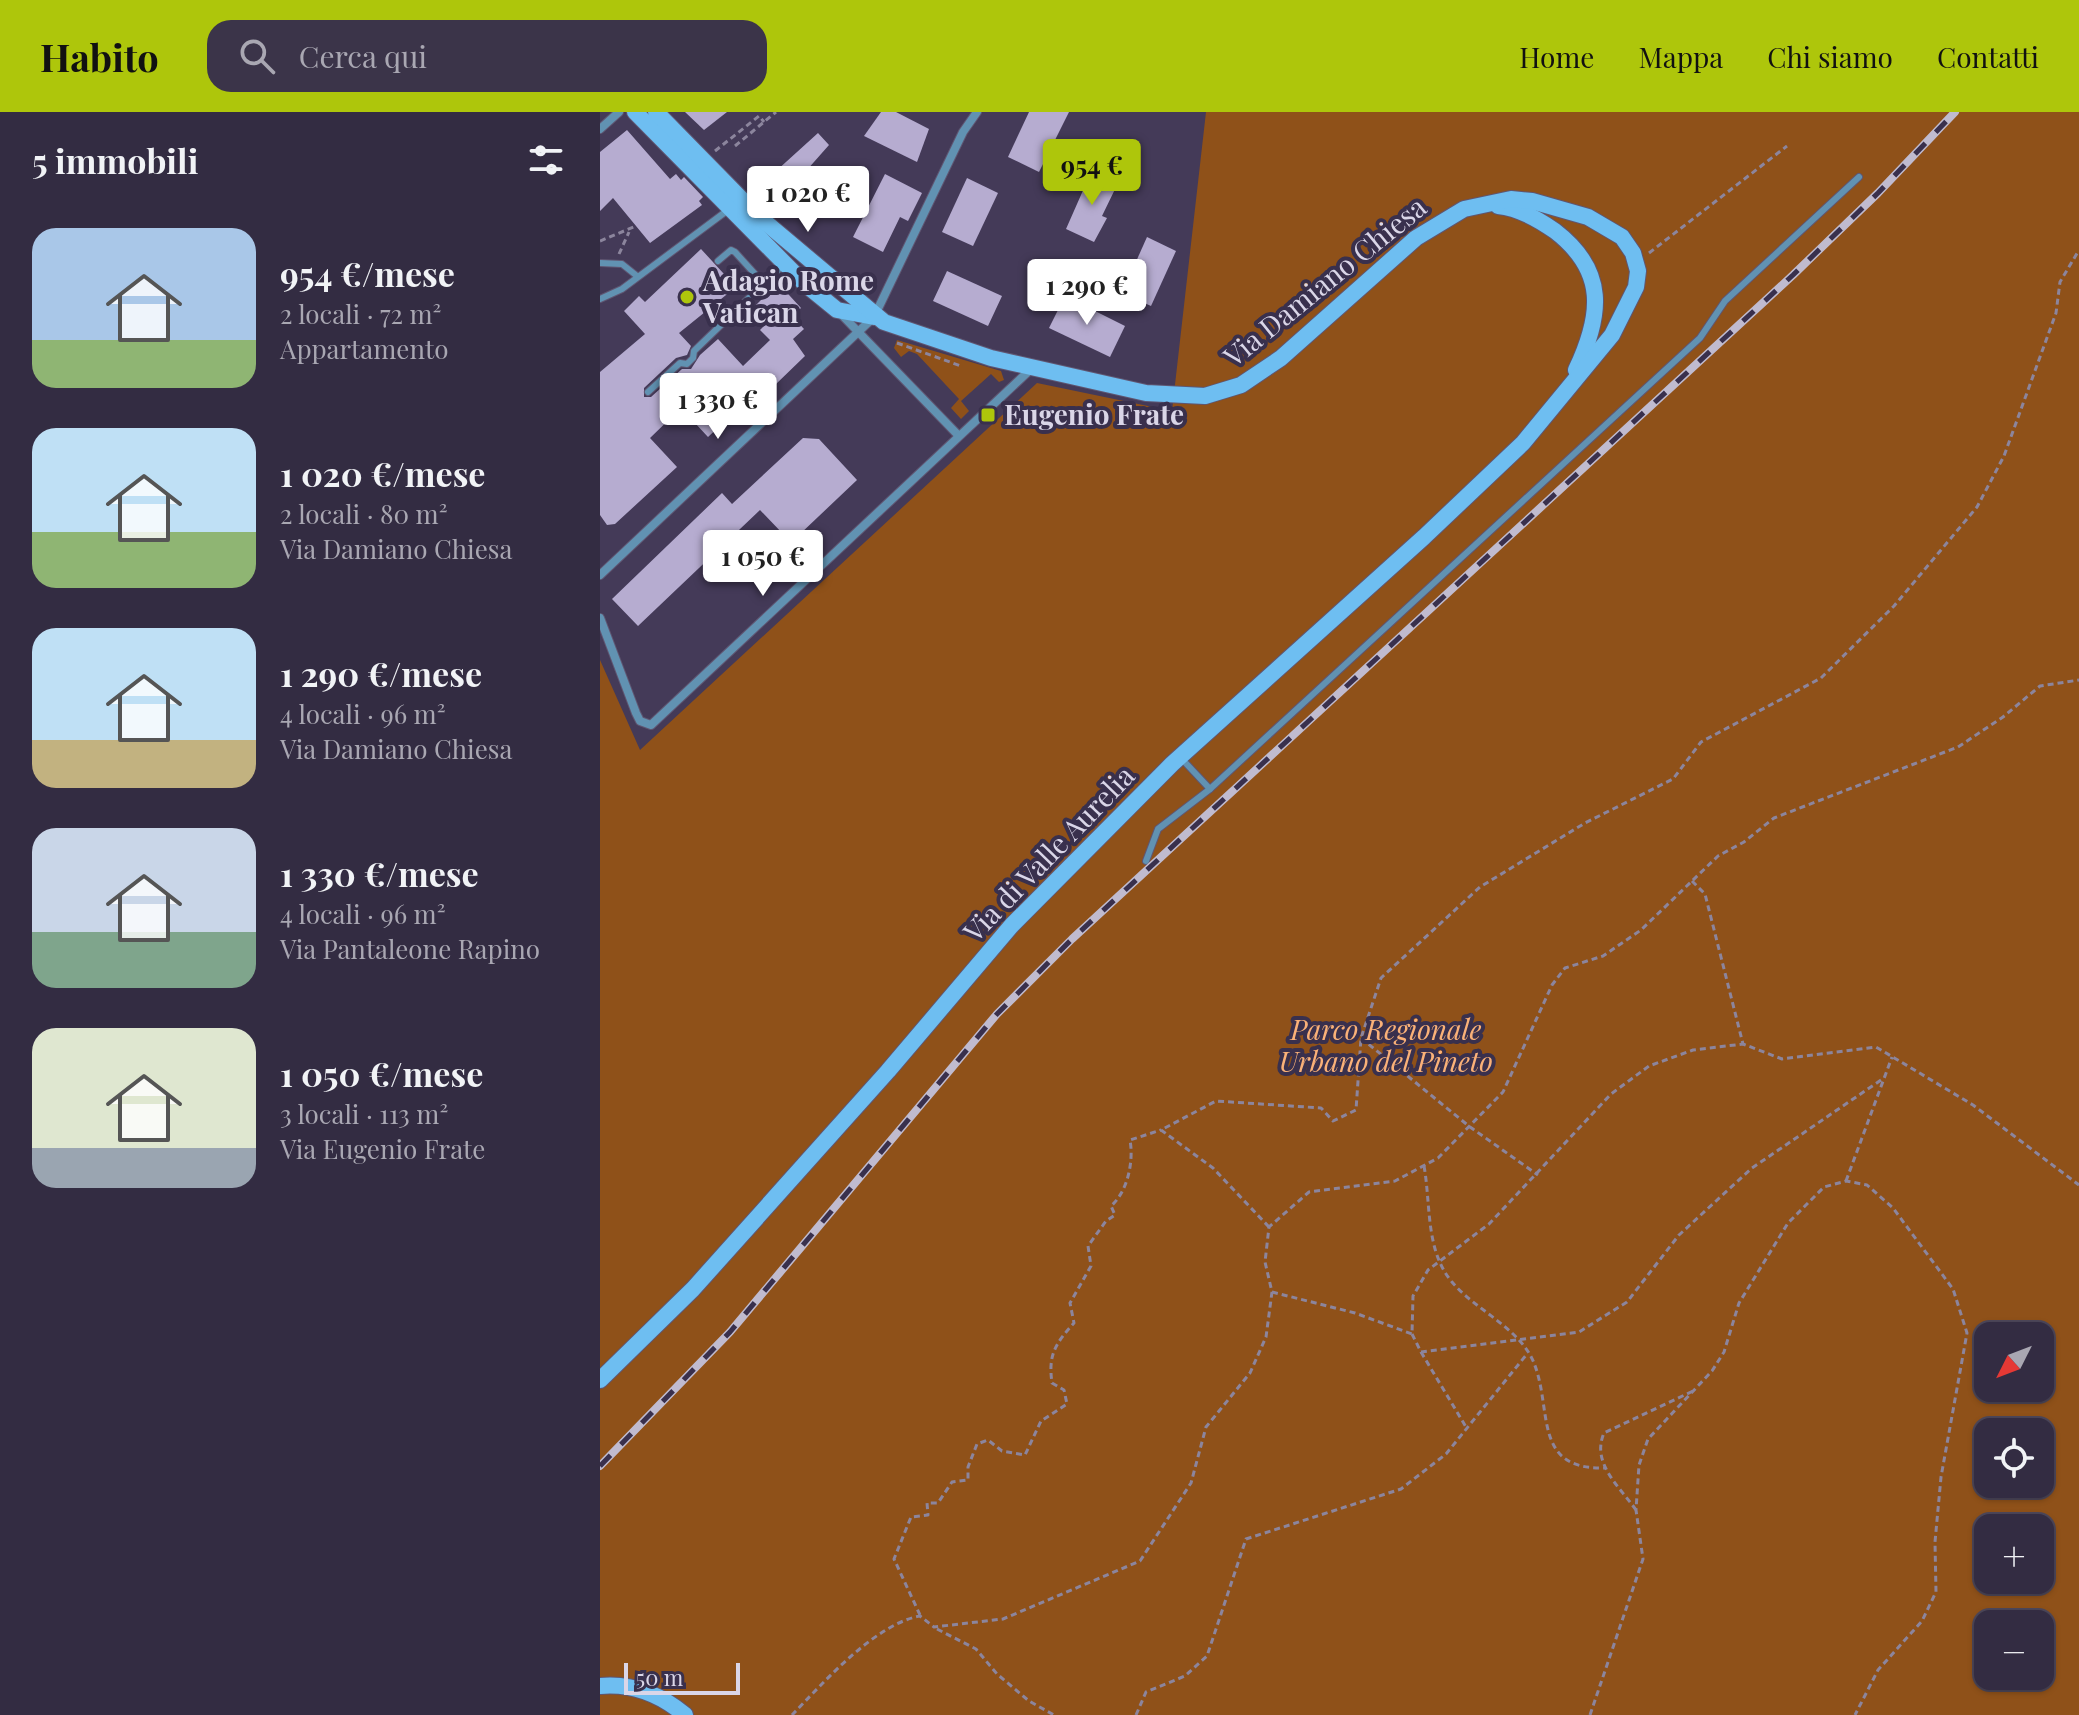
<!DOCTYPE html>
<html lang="it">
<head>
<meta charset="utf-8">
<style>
	body { margin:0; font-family:"Playfair Display",serif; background:#3b3449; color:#f1f3f6; height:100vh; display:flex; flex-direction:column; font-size:30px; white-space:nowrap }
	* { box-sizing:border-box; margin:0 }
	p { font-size:26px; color:#a9a7b2 }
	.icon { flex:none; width:44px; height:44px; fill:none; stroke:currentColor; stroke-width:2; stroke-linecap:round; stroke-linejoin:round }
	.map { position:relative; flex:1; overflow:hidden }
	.side { display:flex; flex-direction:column; background:#332c42; width:600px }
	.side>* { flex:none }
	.needle { width:52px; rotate:228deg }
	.buttons { position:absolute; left:1374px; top:1210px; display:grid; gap:16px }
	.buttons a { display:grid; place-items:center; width:80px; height:80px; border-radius:16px; background:#332c42; box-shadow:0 2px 6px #0004,0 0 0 2px #4e485b; font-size:40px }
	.scale { position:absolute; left:24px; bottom:20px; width:116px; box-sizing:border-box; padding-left:8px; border:4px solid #dad6e8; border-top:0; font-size:22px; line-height:28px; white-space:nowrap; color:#dad6e8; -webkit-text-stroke:6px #39304d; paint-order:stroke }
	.price { position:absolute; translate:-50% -68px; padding:0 18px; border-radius:8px; background:#fff; color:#222; font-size:26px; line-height:52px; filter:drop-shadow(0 2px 4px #0008) }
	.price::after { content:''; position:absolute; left:50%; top:48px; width:24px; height:18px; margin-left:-12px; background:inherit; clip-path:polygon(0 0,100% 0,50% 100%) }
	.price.current { background:#aec60b; color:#111 }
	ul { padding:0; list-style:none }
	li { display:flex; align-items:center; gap:24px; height:200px; padding:0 32px }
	li span { display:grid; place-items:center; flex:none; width:224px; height:160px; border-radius:24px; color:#555 }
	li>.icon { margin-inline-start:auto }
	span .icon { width:96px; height:96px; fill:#fffc; stroke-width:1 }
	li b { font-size:34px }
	h2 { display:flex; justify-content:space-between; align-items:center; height:96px; padding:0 32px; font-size:34px }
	header { display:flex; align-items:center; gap:48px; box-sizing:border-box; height:112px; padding:0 40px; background:#aec60b; color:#111 }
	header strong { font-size:38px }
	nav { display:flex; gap:44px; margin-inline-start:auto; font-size:28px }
	.search { width:560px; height:72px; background:#3b3449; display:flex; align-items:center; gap:20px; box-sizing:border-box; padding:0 28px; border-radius:24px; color:#a9a7b2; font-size:30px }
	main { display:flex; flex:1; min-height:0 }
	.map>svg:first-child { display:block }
	.green { fill:#8f5119; fill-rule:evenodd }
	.building { fill:#b6acd0 }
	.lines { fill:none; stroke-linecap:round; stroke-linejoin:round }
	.lane-casing { stroke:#5f5672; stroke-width:8 }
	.street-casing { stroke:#5f5672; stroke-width:10 }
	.secondary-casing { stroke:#5f5672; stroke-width:18 }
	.path { stroke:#8c859d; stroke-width:3; stroke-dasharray:6 4; stroke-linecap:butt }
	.lane { stroke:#6192b2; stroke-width:6 }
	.street { stroke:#6192b2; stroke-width:8 }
	.secondary { stroke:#6ebef1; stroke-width:16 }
	.rail-casing { stroke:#c0bbcf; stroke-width:8 }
	.rail { stroke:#39304d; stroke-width:5; stroke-dasharray:15; stroke-linecap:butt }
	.poi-dot { fill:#aec60b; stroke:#39304d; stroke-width:3 }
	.labels { text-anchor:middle; stroke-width:8; stroke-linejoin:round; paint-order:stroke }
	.poi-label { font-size:28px; font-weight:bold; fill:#dad6e8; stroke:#39304d; text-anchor:start }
	.street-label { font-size:28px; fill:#dad6e8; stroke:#39304d }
	.park-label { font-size:28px; font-style:italic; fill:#fab178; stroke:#39304d }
</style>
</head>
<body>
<header>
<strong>Habito</strong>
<div class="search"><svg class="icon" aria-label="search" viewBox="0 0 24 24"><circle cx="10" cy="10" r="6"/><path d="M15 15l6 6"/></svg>Cerca qui</div>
<nav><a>Home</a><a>Mappa</a><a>Chi siamo</a><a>Contatti</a></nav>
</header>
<main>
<section class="side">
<h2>5 immobili<svg class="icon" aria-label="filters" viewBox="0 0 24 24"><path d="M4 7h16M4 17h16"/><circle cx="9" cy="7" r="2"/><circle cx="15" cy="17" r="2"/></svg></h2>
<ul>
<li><span style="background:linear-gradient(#a9c7e8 70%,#8fb573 0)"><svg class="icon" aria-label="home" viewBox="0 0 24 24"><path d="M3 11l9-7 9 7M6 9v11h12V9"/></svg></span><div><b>954 €/mese</b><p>2 locali · 72 m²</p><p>Appartamento</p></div></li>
<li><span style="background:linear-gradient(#bfe0f5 65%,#8fb573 0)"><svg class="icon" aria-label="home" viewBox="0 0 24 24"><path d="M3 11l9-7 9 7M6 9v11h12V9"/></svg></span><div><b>1 020 €/mese</b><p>2 locali · 80 m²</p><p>Via Damiano Chiesa</p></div></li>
<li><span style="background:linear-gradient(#bfe0f5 70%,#c2b280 0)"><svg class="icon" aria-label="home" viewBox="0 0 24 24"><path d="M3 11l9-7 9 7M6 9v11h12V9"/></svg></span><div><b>1 290 €/mese</b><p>4 locali · 96 m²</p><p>Via Damiano Chiesa</p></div></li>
<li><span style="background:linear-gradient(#c9d6e8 65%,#7fa58c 0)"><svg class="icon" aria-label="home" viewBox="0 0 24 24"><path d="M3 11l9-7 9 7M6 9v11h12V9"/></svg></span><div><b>1 330 €/mese</b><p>4 locali · 96 m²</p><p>Via Pantaleone Rapino</p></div></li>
<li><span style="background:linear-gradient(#dfe7d0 75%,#9aa5b1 0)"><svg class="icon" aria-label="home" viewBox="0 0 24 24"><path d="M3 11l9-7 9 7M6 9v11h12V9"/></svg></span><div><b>1 050 €/mese</b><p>3 locali · 113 m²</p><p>Via Eugenio Frate</p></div></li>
</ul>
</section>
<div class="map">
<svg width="1479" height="1603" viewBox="0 0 1479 1603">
	<rect width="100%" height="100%" fill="#443a58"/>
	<g class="green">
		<path d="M606 0H1479V1603H0V548L40 638 437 271 572 299ZM1388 1224H1440V1276H1388ZM1388 1320H1440V1372H1388ZM1388 1416H1440V1468H1388ZM1388 1512H1440V1564H1388Z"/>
		<path d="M297 228 401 259 404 268 399 270 391 262 361 289 369 299 361 307 351 296 359 287 317 242 309 239 301 245 294 236Z"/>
	</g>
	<g class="building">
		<path d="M85 0H127L104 18Z"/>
		<path d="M281 0H296L329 17 317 50 264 24Z"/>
		<path d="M429 0H469L439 60 408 45Z"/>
		<path d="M27 18 70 67 76 62 81 68 84 65 103 85 99 89 102 93 50 131 13 86 0 99V40Z"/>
		<path d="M218 21 229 33 206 59 209 63 182 88 165 69Z"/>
		<path d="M492 58 518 71 502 104 507 106 494 130 466 117Z"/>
		<path d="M285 62 322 81 308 109 300 105 283 140 253 125Z"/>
		<path d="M367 66 398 81 373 134 342 120Z"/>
		<path d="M547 125 576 139 551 194 522 181Z"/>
		<path d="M101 137 124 162 120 166 131 179 79 221 91 234 87 243 76 246 44 276V285H51L82 257H91L100 243 118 227 143 254 170 228 160 218 170 208 156 193 178 171 201 196 192 204 204 217 193 227 205 244 175 273 170 267 108 325 81 296 50 326 77 355 15 412 7 413 0 403V260L45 222 24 199 39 184 45 190Z"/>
		<path d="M347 159 402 184 388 214 333 189Z"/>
		<path d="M465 184 525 214 510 245 449 216Z"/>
		<path d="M203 326 219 327 257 368 199 423H184L160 398 38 514 12 487 122 381 132 392Z"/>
	</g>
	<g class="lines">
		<g class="lane-casing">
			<g id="lane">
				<path d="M118 149 131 138 135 140 164 172"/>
				<path d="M0 151 22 152 37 164"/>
				<path d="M0 187 22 177 128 98"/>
				<path d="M48 280 80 251 87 252 93 246 94 239 184 152"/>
				<path d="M580 645 610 677 1100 226 1125 189 1259 65"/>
				<path d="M546 749 558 717 610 677"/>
			</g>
		</g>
		<g class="street-casing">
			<g id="street">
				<path d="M0 17 19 0"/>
				<path d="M240 201 358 323"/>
				<path d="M0 463 274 205 363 20 377 0"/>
				<path d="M0 506 36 601 40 609 51 613 431 257"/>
			</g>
		</g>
		<g class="secondary-casing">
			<g id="secondary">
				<path d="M35 0 205 172 237 198 274 205"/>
				<path d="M898 94C919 96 938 107 955 119 1007 159 1002 203 976 258"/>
				<path d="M0 1268 93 1177 288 959 412 813 572 652 824 425 923 331 1012 223 1036 175 1038 159 1033 141 1022 125 988 105 932 89 911 87 864 97 816 126 681 246 641 273 605 284 546 281 391 246 284 210 159 105 56 0"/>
				<path d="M0 1574C33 1571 60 1582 85 1603"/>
			</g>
		</g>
		<g class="path">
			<path d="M135 34 176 0"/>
			<path d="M115 39 159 4 164 10"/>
			<path d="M0 129 36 114"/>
			<path d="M1049 141 1187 34"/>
			<path d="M19 142 29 120"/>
			<path d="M297 231 361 254"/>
			<path d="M1092 769 1105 782 1143 932 1182 947 1276 935 1373 993 1479 1073"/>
			<path d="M761 926 870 1015 938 1063"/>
			<path d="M824 1054C831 1092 825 1138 852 1170 875 1198 920 1216 934 1251 953 1299 932 1358 1005 1356"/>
			<path d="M1246 1069 1292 945"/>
			<path d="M669 1115 613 1056 561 1018 616 989 721 996 733 1009 756 998 761 926 781 866 880 775 985 711 1073 667 1101 630 1221 566 1294 494 1377 395 1404 344 1456 201 1460 170 1479 138"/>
			<path d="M672 1180 755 1201 812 1222 813 1184 828 1158 889 1112 1011 982 1049 954 1093 938 1143 932"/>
			<path d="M812 1222 821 1240 979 1220 1027 1190 1079 1123 1152 1056 1284 966"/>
			<path d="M821 1240 866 1315"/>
			<path d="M1036 1398C1019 1374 991 1351 1004 1321L1093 1279"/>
			<path d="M320 1503 294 1447 311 1405 328 1403 327 1391H338L352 1370 368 1368V1355L377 1332 388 1328 402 1339 425 1343 441 1309 467 1292 464 1278 452 1271C448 1243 455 1232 474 1211L470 1191 491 1154 488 1134 506 1109 515 1103 511 1094C527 1080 534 1051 530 1028L561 1018"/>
			<path d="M337 1517 376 1537 397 1562 429 1589 454 1603"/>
			<path d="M192 1603C224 1570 275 1512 320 1504L334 1515 403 1507 540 1449 591 1371 606 1315 650 1261 666 1225 672 1180 665 1150 669 1115 709 1080 795 1069 838 1046 903 980 952 873 965 856 1003 844 1041 818 1118 744 1144 730 1174 706 1358 635 1403 605 1440 574 1479 568"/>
			<path d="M536 1603 546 1580 585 1564 607 1544 646 1427 801 1377 846 1342 927 1242"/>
			<path d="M990 1603 1043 1447 1036 1398 1039 1353 1048 1327 1112 1259 1124 1240 1139 1191 1188 1111 1224 1075 1246 1069 1267 1073 1293 1096 1353 1177 1367 1221 1341 1365 1335 1430 1336 1480 1322 1509 1278 1558 1255 1603"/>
		</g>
		<use href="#lane" class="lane"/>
		<use href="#street" class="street"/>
		<use href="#secondary" class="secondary"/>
		<g class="rail-casing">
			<path id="rail" d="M0 1354 130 1220 397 902 472 827 1193 163 1278 81 1355 0"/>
		</g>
		<use href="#rail" class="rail"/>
	</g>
	<g class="poi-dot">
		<circle cx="87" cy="185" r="8"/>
		<rect x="380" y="295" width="16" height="16" rx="4"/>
	</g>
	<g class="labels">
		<g class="poi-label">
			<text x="103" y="179">Adagio Rome<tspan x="103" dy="32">Vatican</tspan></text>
			<text x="404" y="313">Eugenio Frate</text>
		</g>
		<g class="street-label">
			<text transform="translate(725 170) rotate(-39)" y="10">Via Damiano Chiesa</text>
			<text transform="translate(449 742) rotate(-46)" y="10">Via di Valle Aurelia</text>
		</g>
		<g class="park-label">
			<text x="786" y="928">Parco Regionale<tspan x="786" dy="32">Urbano del Pineto</tspan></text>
		</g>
	</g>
</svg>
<div class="buttons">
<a><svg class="needle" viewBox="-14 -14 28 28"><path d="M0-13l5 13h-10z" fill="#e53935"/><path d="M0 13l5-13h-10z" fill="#a9a7b2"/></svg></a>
<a><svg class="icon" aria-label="locate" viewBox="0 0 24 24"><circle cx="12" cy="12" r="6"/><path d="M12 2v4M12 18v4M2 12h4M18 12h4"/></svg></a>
<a>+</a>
<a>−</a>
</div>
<div class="scale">50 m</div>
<b class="price current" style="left:492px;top:95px">954 €</b>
<b class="price" style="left:208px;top:122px">1 020 €</b>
<b class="price" style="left:487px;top:215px">1 290 €</b>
<b class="price" style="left:118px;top:329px">1 330 €</b>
<b class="price" style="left:163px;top:486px">1 050 €</b>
</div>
</main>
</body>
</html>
